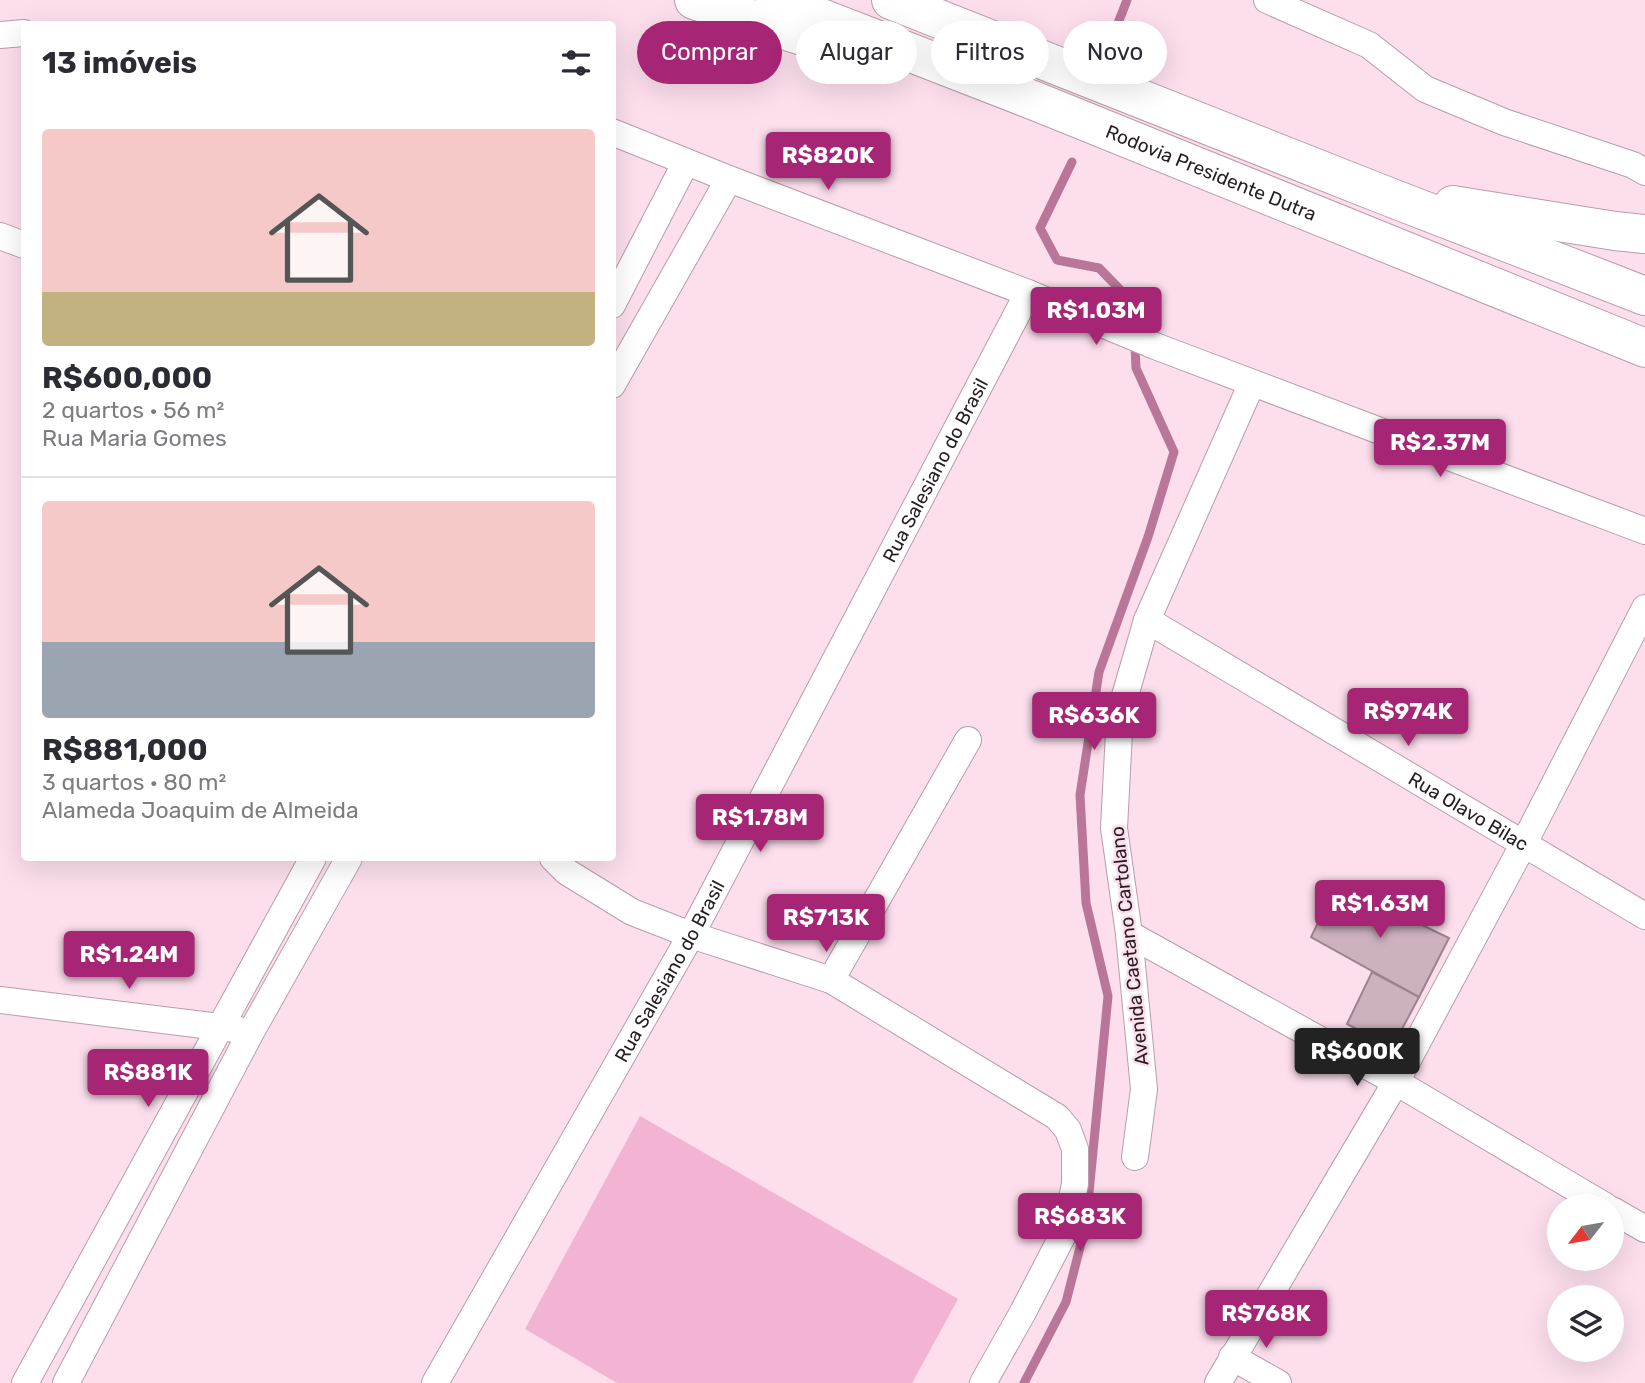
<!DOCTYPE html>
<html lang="pt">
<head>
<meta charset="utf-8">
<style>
	body { margin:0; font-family:Rubik,sans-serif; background:#f2f2f3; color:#2b2b33; height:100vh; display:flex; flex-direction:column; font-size:26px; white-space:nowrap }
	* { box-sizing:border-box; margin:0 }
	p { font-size:23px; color:#7c7c81 }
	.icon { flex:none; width:38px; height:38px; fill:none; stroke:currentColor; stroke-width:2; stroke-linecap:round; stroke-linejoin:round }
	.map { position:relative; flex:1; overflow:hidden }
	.side { position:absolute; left:21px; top:21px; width:595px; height:840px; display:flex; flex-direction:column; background:#fff; border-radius:7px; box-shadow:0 7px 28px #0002 }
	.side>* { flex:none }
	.guide { position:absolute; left:637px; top:21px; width:665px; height:63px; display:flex; gap:14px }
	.needle { width:46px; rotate:239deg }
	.controls { position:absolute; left:1547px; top:1194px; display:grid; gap:14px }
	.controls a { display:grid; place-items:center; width:77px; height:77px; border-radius:50%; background:#fff; box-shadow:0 7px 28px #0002; font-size:35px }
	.price { position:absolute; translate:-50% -60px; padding:0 16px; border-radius:7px; background:#a62574; color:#fff; font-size:23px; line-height:46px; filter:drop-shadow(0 2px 4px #0008) }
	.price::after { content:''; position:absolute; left:50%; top:42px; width:21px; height:16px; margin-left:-10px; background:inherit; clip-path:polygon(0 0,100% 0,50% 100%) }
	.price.active { background:#222; color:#fff }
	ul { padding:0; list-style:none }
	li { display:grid; align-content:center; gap:14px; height:371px; padding:0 21px }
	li+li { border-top:2px solid #e1e1e2 }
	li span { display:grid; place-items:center; height:217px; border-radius:7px; color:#555 }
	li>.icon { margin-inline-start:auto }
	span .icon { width:126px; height:126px; fill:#fffc; stroke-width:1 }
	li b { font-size:30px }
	h2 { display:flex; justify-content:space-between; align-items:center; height:84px; padding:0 21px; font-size:30px }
	.chip { padding:0 24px; border-radius:32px; background:#fff; box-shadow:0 7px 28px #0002; font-size:24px; line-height:63px }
	.chip.active { background:#a62574; color:#fff }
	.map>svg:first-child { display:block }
	.green { fill:#f3b3d2 }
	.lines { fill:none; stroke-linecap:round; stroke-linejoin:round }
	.stream { stroke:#ba7699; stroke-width:9 }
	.building { fill:#ceb1be; stroke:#9e838f; stroke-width:2 }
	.minor-casing { stroke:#b99daa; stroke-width:28 }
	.motorway-casing { stroke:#b99daa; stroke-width:40 }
	.minor { stroke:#fff; stroke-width:26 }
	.motorway { stroke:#fff; stroke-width:38 }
	.labels { text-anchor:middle; stroke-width:5; stroke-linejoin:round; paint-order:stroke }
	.street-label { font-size:19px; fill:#261c21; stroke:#fcdeec }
</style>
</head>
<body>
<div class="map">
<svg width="1645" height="1383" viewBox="0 0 1645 1383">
	<rect width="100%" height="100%" fill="#fcdeec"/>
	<path class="green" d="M640 1116 958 1299 912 1383H617L525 1329Z"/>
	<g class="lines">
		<g class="stream">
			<path d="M1113 36 1127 0"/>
			<path d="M1024 1383 1066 1302 1086 1224 1108 996 1086 903 1080 795 1099 672 1148 537 1174 452 1136 368 1133 303 1099 268 1057 260 1040 228 1072 162"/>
		</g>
	</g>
	<g class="building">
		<path d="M1337 884 1449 938 1419 997 1311 937Z"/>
		<path d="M1372 972 1419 997 1392 1048 1347 1024Z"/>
	</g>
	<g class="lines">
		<g class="minor-casing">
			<g id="minor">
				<path d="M1267 0 1369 45 1425 89 1504 122 1633 165 1645 172"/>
				<path d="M0 35 24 33"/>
				<path d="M612 132 729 179 1028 293 1155 346 1645 531"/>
				<path d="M0 236 24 245"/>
				<path d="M612 305 686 162"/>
				<path d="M612 385 729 179"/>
				<path id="s1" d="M1147 620 1645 916"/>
				<path d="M553 858 567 872 632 912 691 935 831 980 1057 1117 1068 1130 1075 1149V1184L1065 1231 1023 1312 983 1383"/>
				<path d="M1129 934 1396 1082 1605 1206"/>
				<path d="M831 980 968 740"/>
				<path d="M0 1000 236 1029"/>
				<path d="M1135 1157 1144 1089 1129 934 1114 828 1120 713 1147 620 1252 383"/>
				<path d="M1612 1210 1645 1229"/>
				<path d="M1232 1357 1278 1383"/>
				<path d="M25 1383 313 858"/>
				<path d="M66 1383 251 1032 349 858"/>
				<path id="s2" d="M435 1383 691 935 1028 293"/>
				<path d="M1218 1383 1396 1082 1523 845 1645 608"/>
			</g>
		</g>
		<g class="motorway-casing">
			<g id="motorway">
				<path d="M694 0 808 38"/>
				<path id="s3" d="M775 0 1040 103 1645 348"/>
				<path d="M891 0 1379 193 1645 296"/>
				<path d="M1453 205 1615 231 1645 234"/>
			</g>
		</g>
		<use href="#minor" class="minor"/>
		<use href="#motorway" class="motorway"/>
	</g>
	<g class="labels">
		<g class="street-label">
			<text dy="7" stroke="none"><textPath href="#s3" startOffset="469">Rodovia Presidente Dutra</textPath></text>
			<text dy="7" stroke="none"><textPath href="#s2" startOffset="1041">Rua Salesiano do Brasil</textPath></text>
			<text dy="7" stroke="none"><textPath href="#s1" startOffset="374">Rua Olavo Bilac</textPath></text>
			<text transform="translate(1129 946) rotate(-96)" y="7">Avenida Caetano Cartolano</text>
			<text dy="7" stroke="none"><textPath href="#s2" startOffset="474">Rua Salesiano do Brasil</textPath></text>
		</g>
	</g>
</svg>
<div class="controls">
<a><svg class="needle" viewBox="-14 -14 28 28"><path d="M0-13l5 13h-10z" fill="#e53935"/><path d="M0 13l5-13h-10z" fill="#7c7c81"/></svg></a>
<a><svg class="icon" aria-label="layers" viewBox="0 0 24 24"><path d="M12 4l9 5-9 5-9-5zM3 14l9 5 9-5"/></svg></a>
</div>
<b class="price" style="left:828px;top:192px">R$820K</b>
<b class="price" style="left:1096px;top:347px">R$1.03M</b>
<b class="price" style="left:1440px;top:479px">R$2.37M</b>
<b class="price" style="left:1408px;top:748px">R$974K</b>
<b class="price" style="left:1094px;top:752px">R$636K</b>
<b class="price" style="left:760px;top:854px">R$1.78M</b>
<b class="price" style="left:1380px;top:940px">R$1.63M</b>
<b class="price" style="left:826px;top:954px">R$713K</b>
<b class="price" style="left:129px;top:991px">R$1.24M</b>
<b class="price active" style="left:1357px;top:1088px">R$600K</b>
<b class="price" style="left:148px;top:1109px">R$881K</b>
<b class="price" style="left:1080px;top:1253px">R$683K</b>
<b class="price" style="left:1266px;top:1350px">R$768K</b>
<div class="guide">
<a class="chip active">Comprar</a>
<a class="chip">Alugar</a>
<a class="chip">Filtros</a>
<a class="chip">Novo</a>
</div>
<section class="side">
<h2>13 imóveis<svg class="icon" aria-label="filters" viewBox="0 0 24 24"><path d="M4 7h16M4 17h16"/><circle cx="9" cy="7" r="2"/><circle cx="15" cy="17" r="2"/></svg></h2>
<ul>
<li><span style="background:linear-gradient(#f6c9c9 75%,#c2b280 0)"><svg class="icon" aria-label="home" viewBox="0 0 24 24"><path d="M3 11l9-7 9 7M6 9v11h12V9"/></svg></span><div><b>R$600,000</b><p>2 quartos · 56 m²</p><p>Rua Maria Gomes</p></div></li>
<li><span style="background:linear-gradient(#f6c9c9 65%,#9aa5b1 0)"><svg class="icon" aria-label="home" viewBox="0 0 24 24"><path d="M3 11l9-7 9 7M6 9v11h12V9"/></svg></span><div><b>R$881,000</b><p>3 quartos · 80 m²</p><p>Alameda Joaquim de Almeida</p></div></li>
</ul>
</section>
</div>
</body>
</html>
